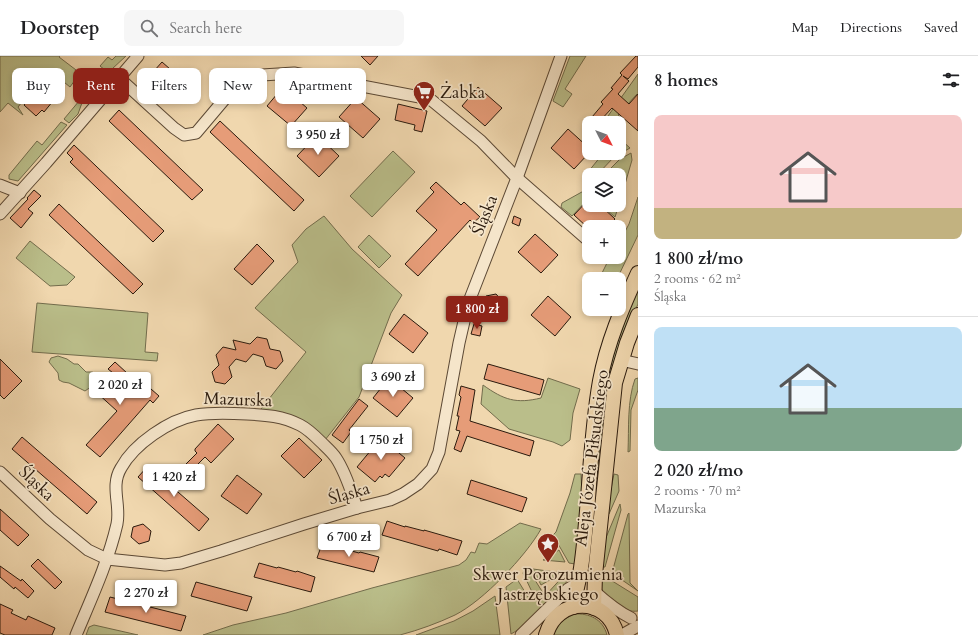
<!DOCTYPE html>
<html lang="en">
<head>
<meta charset="utf-8">
<style>
	body { margin:0; font-family:Cardo,serif; background:#f6f6f6; color:#202124; height:100vh; display:flex; flex-direction:column; font-size:15px; white-space:nowrap }
	* { box-sizing:border-box; margin:0 }
	p { font-size:13px; color:#757577 }
	.icon { flex:none; width:22px; height:22px; fill:none; stroke:currentColor; stroke-width:2; stroke-linecap:round; stroke-linejoin:round }
	.map { position:relative; flex:1; overflow:hidden }
	.details { display:flex; flex-direction:column; background:#fff; width:340px }
	.details>* { flex:none }
	.banner { position:absolute; left:12px; top:12px; width:380px; height:36px; display:flex; gap:8px }
	.needle { width:26px; rotate:132deg }
	.tools { position:absolute; left:582px; top:60px; display:grid; gap:8px }
	.tools a { display:grid; place-items:center; width:44px; height:44px; border-radius:8px; background:#fff; box-shadow:0 2px 6px #0003; font-size:20px }
	.price { position:absolute; translate:-50% -34px; padding:0 9px; border-radius:4px; background:#fff; color:#222; font-size:13px; line-height:26px; filter:drop-shadow(0 1px 2px #0008) }
	.price::after { content:''; position:absolute; left:50%; top:24px; width:12px; height:9px; margin-left:-6px; background:inherit; clip-path:polygon(0 0,100% 0,50% 100%) }
	.price.current { background:#8f2418; color:#fff }
	ul { padding:0; list-style:none }
	li { display:grid; align-content:center; gap:8px; height:212px; padding:0 16px }
	li+li { border-top:1px solid #e0e0e0 }
	li span { display:grid; place-items:center; height:124px; border-radius:8px; color:#555 }
	li>.icon { margin-inline-start:auto }
	span .icon { width:72px; height:72px; fill:#fffc; stroke-width:1 }
	li b { font-size:17px }
	h2 { display:flex; justify-content:space-between; align-items:center; height:48px; padding:0 16px; font-size:17px }
	.tag { padding:0 14px; border-radius:8px; background:#fff; box-shadow:0 2px 6px #0003; font-size:14px; line-height:36px }
	.tag.current { background:#8f2418; color:#fff }
	header { display:flex; align-items:center; gap:24px; box-sizing:border-box; height:56px; padding:0 20px; background:#fff; border-bottom:1px solid #e0e0e0 }
	header strong { font-size:19px }
	nav { display:flex; gap:22px; margin-inline-start:auto; font-size:14px }
	.search { width:280px; height:36px; background:#f6f6f6; display:flex; align-items:center; gap:10px; box-sizing:border-box; padding:0 14px; border-radius:8px; color:#757577; font-size:15px }
	main { display:flex; flex:1; min-height:0 }
	.map>svg:first-child { display:block }
	.green { fill:#babe8a; stroke:#726c4c }
	.building { fill:#e69c78; stroke:#2a1a0d }
	.lines { fill:none; stroke-linecap:round; stroke-linejoin:round }
	.minor-casing { stroke:#5c4935; stroke-width:13 }
	.major-casing { stroke:#2a1a0d; stroke-width:16 }
	.minor { stroke:#f5e5ca; stroke-width:11 }
	.major { stroke:#f0d7ae; stroke-width:14 }
	.labels { text-anchor:middle; stroke-width:3.5; stroke-linejoin:round; paint-order:stroke }
	.poi-label { font-size:17px; fill:#2a1a0d; stroke:#f5e5ca; text-anchor:start }
	.street-label { font-size:17px; fill:#2a1a0d; stroke:#f5e5ca }
</style>
</head>
<body>
<header>
<strong>Doorstep</strong>
<div class="search"><svg class="icon" aria-label="search" viewBox="0 0 24 24"><circle cx="10" cy="10" r="6"/><path d="M15 15l6 6"/></svg>Search here</div>
<nav><a>Map</a><a>Directions</a><a>Saved</a></nav>
</header>
<main>
<div class="map">
<svg width="638" height="579" viewBox="0 0 638 579">
	<rect width="100%" height="100%" fill="#f0d7ae"/>
	<filter id="stains"><feTurbulence type="fractalNoise" baseFrequency=".005" numOctaves="4"/><feColorMatrix values="0 0 0 0 .2 0 0 0 0 .09 0 0 0 0 .02 0 0 0 .5 -.17"/></filter>
	<radialGradient id="worn" r=".72"><stop offset=".6" stop-color="#630" stop-opacity="0"/><stop offset="1" stop-color="#630" stop-opacity=".3"/></radialGradient>
	<g class="green">
		<path d="M0 0H60L59 1 80 17 70 31 48 13 18 51 23 59 8 47 0 56Z"/>
		<path d="M116 0H126L112 13 104 18 84 41 78 58 69 67 64 63 105 14 100 10 108 1 112 4Z"/>
		<path d="M570 0H586L565 33 572 38 563 51 553 45Z"/>
		<path d="M638 18V39L637 38 618 59 623 63 619 67H603Z"/>
		<path d="M61 66 67 69 18 125 9 123V119L37 85 42 89Z"/>
		<path d="M619 82 630 92 614 101 597 119H592L588 116 601 100 598 97H619Z"/>
		<path d="M393 95 415 116 372 161 350 140Z"/>
		<path d="M631 97 632 104 619 149V119H604L620 103Z"/>
		<path d="M589 132V142L572 160 561 151 562 147Z"/>
		<path d="M638 141V179L617 223H599L610 201H619V187L629 168Z"/>
		<path d="M601 149H619L615 161Z"/>
		<path d="M324 160 352 193 402 239 391 257 359 341 325 384 261 353 306 296 255 252 298 206 292 189 306 173Z"/>
		<path d="M369 179 391 200 379 212 358 191Z"/>
		<path d="M30 185 75 221 67 229 50 230 16 202Z"/>
		<path d="M638 228V248L618 294 611 323 605 322 611 298Z"/>
		<path d="M37 247 148 257 145 296 158 297 157 305 32 296Z"/>
		<path d="M58 300 67 303 74 308H78L86 316H92L98 318C99 327 92 330 85 335L69 327 63 326 59 324 58 317 49 306 51 302Z"/>
		<path d="M548 322 580 333 573 357 570 384 562 390 553 386 509 373 481 348 483 329C504 344 516 348 541 342Z"/>
		<path d="M638 322V334L631 354 630 395 628 396C629 372 627 345 635 323Z"/>
		<path d="M610 328 590 509H585L606 329Z"/>
		<path d="M575 418H581L582 440 575 508 569 507 553 479 556 476 570 437Z"/>
		<path d="M614 418 618 419 619 435 609 458H606Z"/>
		<path d="M620 448 621 454 605 511H601L605 484Z"/>
		<path d="M629 457 630 527 638 535 612 517 628 458Z"/>
		<path d="M520 467 541 473C526 500 483 545 455 559 438 567 419 574 400 579H203L233 569 286 557 372 532 459 509 466 504 471 496 475 497 479 487 487 488Z"/>
		<path d="M559 494 565 506 543 504Z"/>
		<path d="M528 513 545 540 566 517 570 519C563 537 528 569 511 578L506 531 517 523 528 541 533 538 523 517 525 514Z"/>
		<path d="M533 513 562 517 541 529Z"/>
		<path d="M600 522 609 523 638 541V555C624 557 606 546 601 532 600 529 600 525 600 522Z"/>
		<path d="M495 540 500 579H416L454 565 473 555Z"/>
		<path d="M574 558C589 557 603 563 607 579H553C558 568 563 563 574 558Z"/>
		<path d="M94 569 138 579H86L89 571Z"/>
	</g>
	<g class="building">
		<path d="M361 0H378L370 9Z"/>
		<path d="M636 0H638V11L628 23 623 20 629 25 618 38 629 48 638 38V75L612 52 598 67 592 61 603 48 601 46 613 33 611 32 622 19 620 17Z"/>
		<path d="M162 6 186 27 169 45 145 25Z"/>
		<path d="M48 21 60 31 51 42 53 45 44 56 42 54 36 60 24 49Z"/>
		<path d="M283 31 307 52 291 70 267 50Z"/>
		<path d="M478 31 502 52 485 70 462 50Z"/>
		<path d="M356 42 380 63 363 82 339 61Z"/>
		<path d="M398 48 427 55 422 76 414 74 415 69 395 64Z"/>
		<path d="M119 54 203 134 192 144 109 65Z"/>
		<path d="M220 65 304 144 294 155 210 76Z"/>
		<path d="M568 73 589 92V97L574 113 551 92Z"/>
		<path d="M317 79 339 100 319 121 297 100Z"/>
		<path d="M74 89 164 175 153 186 70 106 73 103 67 97Z"/>
		<path d="M436 126 461 149 464 146 480 161 473 167 470 164 418 220 405 208 437 174 416 155 434 136 430 132Z"/>
		<path d="M34 134 41 140 28 153 33 157 21 172 10 162 28 143 27 142Z"/>
		<path d="M589 143V149H600L615 163 607 171H587L574 159Z"/>
		<path d="M59 148 143 228 133 238 49 159Z"/>
		<path d="M514 160 521 163 519 170 512 167Z"/>
		<path d="M535 178 558 199 541 217 518 196Z"/>
		<path d="M257 188 274 205 252 229 234 213Z"/>
		<path d="M496 238 503 246 500 255 490 257 482 249 486 240Z"/>
		<path d="M548 240 571 261 555 280 531 259Z"/>
		<path d="M404 258 428 277 413 297 389 278Z"/>
		<path d="M474 268 482 270 480 280 471 278Z"/>
		<path d="M257 281 267 283 270 293 280 295 283 305 276 313 266 310 263 301 253 298 246 306 236 303 229 311 232 321 225 328 215 326 212 316 219 309 216 299 223 291 236 294 233 284 250 288Z"/>
		<path d="M0 303 22 325 4 343 0 339Z"/>
		<path d="M115 306 140 329 143 326 159 340 153 347 150 344 100 401 86 389 117 355 96 336 113 317 108 313Z"/>
		<path d="M488 308 544 324 540 339 484 323Z"/>
		<path d="M389 322 413 342 397 361 373 342Z"/>
		<path d="M461 330 475 334 470 365 534 385 530 400 467 380 461 396 454 393 460 375 456 374 459 360H457L461 341 459 339Z"/>
		<path d="M359 343 368 350 349 374 351 376 343 387 332 379Z"/>
		<path d="M218 368 234 383 211 407 205 401 192 414 186 408 197 397 195 395V393Z"/>
		<path d="M22 381 97 446 87 458 12 393Z"/>
		<path d="M299 382 322 404 304 422 281 400Z"/>
		<path d="M381 382 405 402 389 421 385 418 382 422 380 420 375 426 357 411Z"/>
		<path d="M148 410 209 463 199 475 138 421Z"/>
		<path d="M237 419 262 438 247 458 221 440Z"/>
		<path d="M471 424 527 442 522 456 467 438Z"/>
		<path d="M0 453 29 479 18 490 0 474Z"/>
		<path d="M387 465 405 471V470L424 475V474L462 485 457 499 439 493 438 495 382 479Z"/>
		<path d="M143 468 151 475 149 485 139 488 131 481 133 471Z"/>
		<path d="M322 488 340 493 341 492 359 497 360 496 379 501 374 516 317 502Z"/>
		<path d="M38 503 62 526 55 533 31 510Z"/>
		<path d="M259 507 277 512 278 511 296 516 297 515 315 521 311 536 254 521Z"/>
		<path d="M0 510 21 525 22 523 34 535 28 542 15 531 14 533 0 521Z"/>
		<path d="M196 526 252 541 247 555 191 540Z"/>
		<path d="M110 541 186 560 181 575 105 556Z"/>
		<path d="M0 548 13 554 11 557 26 564 28 560 55 572 52 579H5L0 577Z"/>
	</g>
	<g class="lines">
		<g class="minor-casing">
			<g id="minor">
				<path d="M118 21 174 72 184 79 196 77 234 32 262 19 294 17 430 43 481 85 517 122 589 185"/>
				<path d="M0 129 20 137"/>
				<path d="M0 158 46 107 138 0"/>
				<path d="M621 304 638 308"/>
				<path d="M0 416 50 463 88 494 107 503 165 509 181 507 221 495 304 468 357 452 390 444 403 438 418 428 432 413 439 396 459 287 468 248 517 122 561 0"/>
				<path d="M594 535C606 546 617 555 631 562"/>
				<path d="M76 579C91 543 108 507 117 468 121 449 110 430 121 412 134 388 169 364 196 359 213 356 231 357 247 358 267 359 282 360 300 369 308 373 315 380 321 386 326 391 332 396 336 402 346 417 351 435 357 452"/>
				<path d="M521 579 568 533 578 527"/>
				<path d="M622 579 638 570"/>
			</g>
		</g>
		<g class="major-casing">
			<g id="major">
				<path d="M573 551C575 538 579 525 581 512 590 450 589 387 600 325 607 287 622 252 638 217"/>
				<path d="M594 552 595 519 615 327 627 287 638 259"/>
				<path d="M546 579C557 540 608 540 617 579"/>
			</g>
		</g>
		<use href="#minor" class="minor"/>
		<use href="#major" class="major"/>
	</g>
	<defs>
		<g id="supermarket-pin" transform="scale(1.15)"><path d="M0 17L-7.5 6A9.5 9.5 0 1 1 7.5 6Z" fill="#8f2418" stroke="#f5e5ca"/><path d="M-6-5.5h2.5l.6 2H6L4.5 2H-2.5L-4.4-4H-6ZM-1.5 3.2a1.3 1.3 0 1 0 .1 0ZM3 3.2a1.3 1.3 0 1 0 .1 0Z" fill="#fff"/></g>
		<g id="sight-pin" transform="scale(1.15)"><path d="M0 17L-7.5 6A9.5 9.5 0 1 1 7.5 6Z" fill="#8f2418" stroke="#f5e5ca"/><path d="M0-6L1.8-2.2L6-1.7L2.9 1.2L3.7 5.4L0 3.3L-3.7 5.4L-2.9 1.2L-6-1.7L-1.8-2.2Z" fill="#fff"/></g>
	</defs>
	<g fill-rule="evenodd">
		<use href="#supermarket-pin" x="424" y="36"/>
		<use href="#sight-pin" x="548" y="488"/>
	</g>
	<g class="labels">
		<g class="poi-label">
			<text x="440" y="42">Żabka</text>
			<text x="548" y="524" text-anchor="middle">Skwer Porozumienia<tspan x="548" dy="20">Jastrzębskiego</tspan></text>
		</g>
		<g class="street-label">
			<text transform="translate(484 159) rotate(-68)" y="6">Śląska</text>
			<text transform="translate(238 343) rotate(2)" y="6">Mazurska</text>
			<text transform="translate(591 402) rotate(-83)" y="6">Aleja Józefa Piłsudskiego</text>
			<text transform="translate(37 427) rotate(44)" y="6">Śląska</text>
			<text transform="translate(349 437) rotate(-16)" y="6">Śląska</text>
		</g>
	</g>
	<rect width="100%" height="100%" filter="url(#stains)"/>
	<rect width="100%" height="100%" fill="url(#worn)"/>
</svg>
<div class="tools">
<a><svg class="needle" viewBox="-14 -14 28 28"><path d="M0-13l5 13h-10z" fill="#e53935"/><path d="M0 13l5-13h-10z" fill="#757577"/></svg></a>
<a><svg class="icon" aria-label="layers" viewBox="0 0 24 24"><path d="M12 4l9 5-9 5-9-5zM3 14l9 5 9-5"/></svg></a>
<a>+</a>
<a>−</a>
</div>
<b class="price" style="left:318px;top:100px">3 950 zł</b>
<b class="price current" style="left:477px;top:274px">1 800 zł</b>
<b class="price" style="left:393px;top:342px">3 690 zł</b>
<b class="price" style="left:120px;top:350px">2 020 zł</b>
<b class="price" style="left:381px;top:405px">1 750 zł</b>
<b class="price" style="left:174px;top:442px">1 420 zł</b>
<b class="price" style="left:349px;top:502px">6 700 zł</b>
<b class="price" style="left:146px;top:558px">2 270 zł</b>
<div class="banner">
<a class="tag">Buy</a>
<a class="tag current">Rent</a>
<a class="tag">Filters</a>
<a class="tag">New</a>
<a class="tag">Apartment</a>
</div>
</div>
<section class="details">
<h2>8 homes<svg class="icon" aria-label="filters" viewBox="0 0 24 24"><path d="M4 7h16M4 17h16"/><circle cx="9" cy="7" r="2"/><circle cx="15" cy="17" r="2"/></svg></h2>
<ul>
<li><span style="background:linear-gradient(#f6c9c9 75%,#c2b280 0)"><svg class="icon" aria-label="home" viewBox="0 0 24 24"><path d="M3 11l9-7 9 7M6 9v11h12V9"/></svg></span><div><b>1 800 zł/mo</b><p>2 rooms · 62 m²</p><p>Śląska</p></div></li>
<li><span style="background:linear-gradient(#bfe0f5 65%,#7fa58c 0)"><svg class="icon" aria-label="home" viewBox="0 0 24 24"><path d="M3 11l9-7 9 7M6 9v11h12V9"/></svg></span><div><b>2 020 zł/mo</b><p>2 rooms · 70 m²</p><p>Mazurska</p></div></li>
</ul>
</section>
</main>
</body>
</html>
